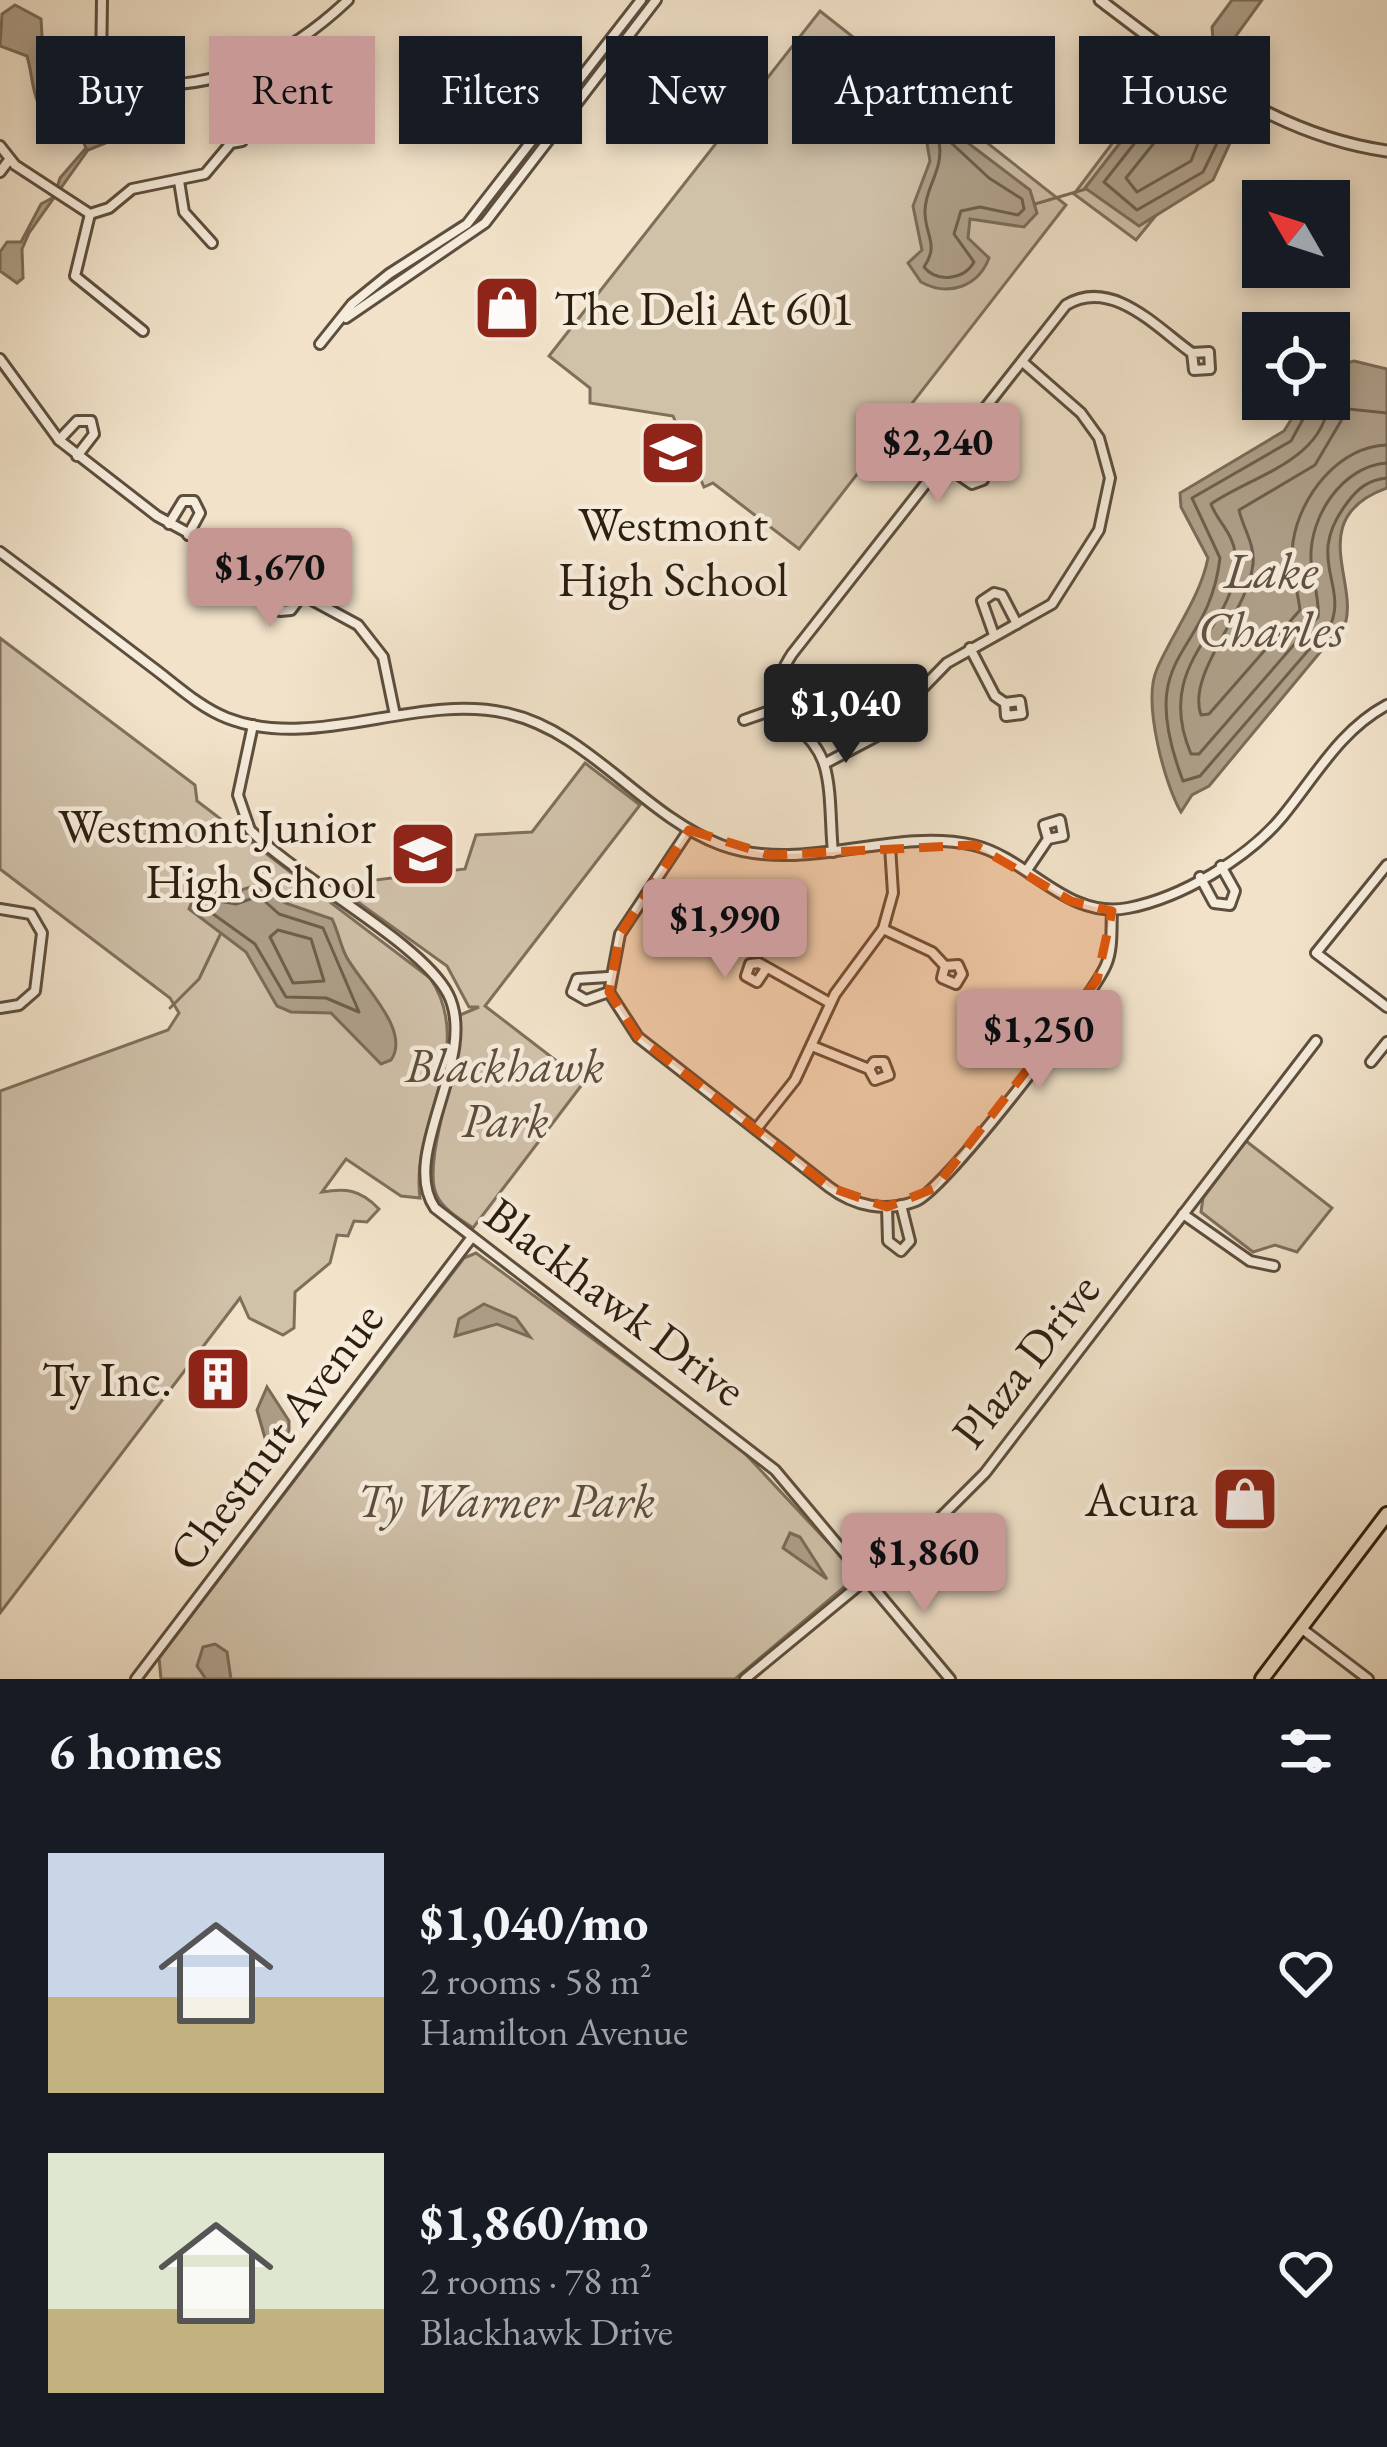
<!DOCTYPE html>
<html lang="en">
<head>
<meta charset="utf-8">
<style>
	body { margin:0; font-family:"EB Garamond",serif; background:#242831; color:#f1f3f6; height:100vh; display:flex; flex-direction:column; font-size:45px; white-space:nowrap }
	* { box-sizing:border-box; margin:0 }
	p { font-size:39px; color:#9ea1a6 }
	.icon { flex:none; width:66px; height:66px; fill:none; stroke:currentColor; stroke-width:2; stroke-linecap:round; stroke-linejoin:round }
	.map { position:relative; height:1679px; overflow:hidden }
	.panel { display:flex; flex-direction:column; background:#171b24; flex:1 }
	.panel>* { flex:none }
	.banner { position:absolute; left:36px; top:36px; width:1317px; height:108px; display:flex; gap:24px }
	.needle { width:78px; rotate:309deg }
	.fabs { position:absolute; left:1242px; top:180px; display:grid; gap:24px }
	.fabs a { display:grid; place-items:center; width:108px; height:108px; border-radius:0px; background:#171b24; box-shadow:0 6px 18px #0003; font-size:60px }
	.price { position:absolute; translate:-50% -102px; padding:0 27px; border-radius:12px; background:#c59692; color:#111; font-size:39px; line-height:78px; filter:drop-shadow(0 3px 6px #0008) }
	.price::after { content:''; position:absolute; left:50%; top:72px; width:36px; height:27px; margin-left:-18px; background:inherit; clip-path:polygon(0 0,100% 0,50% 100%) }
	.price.current { background:#222; color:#fff }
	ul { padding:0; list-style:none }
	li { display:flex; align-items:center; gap:36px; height:300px; padding:0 48px }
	li span { display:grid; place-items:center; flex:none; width:336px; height:240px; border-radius:0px; color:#555 }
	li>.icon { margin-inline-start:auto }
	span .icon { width:144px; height:144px; fill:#fffc; stroke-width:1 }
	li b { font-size:51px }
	h2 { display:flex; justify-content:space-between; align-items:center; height:144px; padding:0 48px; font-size:51px }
	.chip { padding:0 42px; border-radius:0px; background:#171b24; box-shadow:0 6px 18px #0003; font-size:42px; line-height:108px }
	.chip.current { background:#c59692; color:#111 }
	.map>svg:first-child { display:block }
	.green { fill:#d0c1a9; stroke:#7e6f5c; stroke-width:3 }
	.water { fill:#ae9f89; stroke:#7a6b58; stroke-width:3 }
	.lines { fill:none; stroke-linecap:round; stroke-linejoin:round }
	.shore { stroke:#6d5e4c; stroke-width:3 }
	.stream { stroke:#7a6b58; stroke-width:3 }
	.minor-casing { stroke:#5d4e3d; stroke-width:14 }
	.tertiary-casing { stroke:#5d4e3d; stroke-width:15 }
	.primary-casing { stroke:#2c1d0e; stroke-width:18 }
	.minor { stroke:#f6ecdc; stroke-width:8 }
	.tertiary { stroke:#f6ecdc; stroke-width:9 }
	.primary { stroke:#f1e2c9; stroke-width:12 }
	.marked { fill:#df560c; fill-opacity:0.2; stroke:#df560c; stroke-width:9; stroke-dasharray:24 15; stroke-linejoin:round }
	.labels { text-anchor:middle; stroke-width:9; stroke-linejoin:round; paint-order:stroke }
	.poi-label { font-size:48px; fill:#2c1d0e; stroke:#f6ecdc; text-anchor:end }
	.park-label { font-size:48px; font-style:italic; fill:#5d4e3c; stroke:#f6ecdc }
	.street-label { font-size:48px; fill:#2c1d0e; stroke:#f6ecdc }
	.water-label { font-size:51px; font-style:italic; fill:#60513f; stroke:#f6ecdc }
</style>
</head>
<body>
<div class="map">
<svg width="1387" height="1679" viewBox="0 0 1387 1679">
	<rect width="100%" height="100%" fill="#f1e2c9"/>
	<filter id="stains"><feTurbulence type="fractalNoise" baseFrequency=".00167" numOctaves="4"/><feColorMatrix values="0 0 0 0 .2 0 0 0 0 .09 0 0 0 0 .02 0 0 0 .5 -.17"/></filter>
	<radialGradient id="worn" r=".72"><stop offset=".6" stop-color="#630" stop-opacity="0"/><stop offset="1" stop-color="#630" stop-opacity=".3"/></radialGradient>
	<g class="green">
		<path d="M820 11 1066 205 799 549 713 483 704 487 673 416 590 403V388L549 356Z"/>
		<path d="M1172 64 1241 111 1136 240 1074 194Z"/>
		<path d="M0 638 195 785 197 801 430 978C478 1049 410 1123 420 1198L401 1196 346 1159 322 1192C345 1188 360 1189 379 1209L367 1222 354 1221 348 1236 337 1235 330 1263 295 1292 294 1328 283 1335 249 1318 240 1298 0 1613V1091L168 1030 179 1013 170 998 0 869Z"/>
		<path d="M585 763 640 805 485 1006 584 1082 473 1228C460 1219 444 1210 437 1196 420 1163 463 1060 460 1015L479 1007H469L447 966 348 895 351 883 465 869 476 835 532 832Z"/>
		<path d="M1246 1141 1332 1208 1297 1252 1275 1245 1253 1252 1201 1212 1203 1198Z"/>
		<path d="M476 1253 737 1445 850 1566 849 1583 735 1679H161L159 1658 464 1258Z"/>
	</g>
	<g class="water">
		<path d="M1232 0H1262L1233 40 1222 44 1213 39 1212 27Z"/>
		<path d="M15 5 41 19 43 55 51 76 81 90 91 111 103 105 140 118 145 127 88 150 29 233 22 249 23 278 17 283 0 271V252L7 242H21L41 204 54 197 60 178 86 148 78 130 87 129 91 120 79 109 58 124C30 108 35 83 27 56L0 46 2 14Z"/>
		<path d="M1171 77 1237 128 1213 180 1139 226 1085 188Z"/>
		<path d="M943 124 1030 190 1037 213 1024 227 970 219 968 238 989 258C978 287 948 297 921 282L908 263 922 250 913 206 930 161 925 132Z"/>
		<path d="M1354 361 1387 369V488C1307 517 1356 578 1346 621L1209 786 1192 795 1181 812C1165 785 1142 702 1157 669 1173 632 1200 598 1208 558L1181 507 1180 493 1284 431 1304 399H1329V368Z"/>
		<path d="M260 884 285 903 332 919C338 931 340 944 346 956 360 983 412 1030 391 1060L381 1064 331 1013 291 1012 277 1006 246 952 189 909 198 887 235 892Z"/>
		<path d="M484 1304 516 1318 530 1337 497 1324 455 1336 459 1319Z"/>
		<path d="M267 1387 289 1421V1436L276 1445 265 1438 257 1410Z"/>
		<path d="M790 1533 800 1537 827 1579 783 1548Z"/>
		<path d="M215 1644 227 1652 231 1679H206L197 1666 203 1647Z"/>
	</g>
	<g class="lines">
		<g class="shore">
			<path d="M1171 97 1221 135 1203 172 1137 210 1104 182Z"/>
			<path d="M1174 118 1201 136 1191 161 1137 192 1126 178Z"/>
			<path d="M946 138 989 178 1022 199 1024 209 1018 215 980 207 961 211 954 234 974 262C964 280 937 283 924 267 940 244 924 234 925 210 926 185 944 170 939 142Z"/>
			<path d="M1314 399 1291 441 1192 498 1220 558C1208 660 1133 649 1183 781L1200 776 1331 624C1347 583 1305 558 1347 503 1358 488 1368 480 1387 478"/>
			<path d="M1329 399C1325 461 1253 475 1211 504 1217 521 1233 533 1235 553 1243 629 1150 657 1191 754H1199L1318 617C1320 599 1312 579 1311 560 1309 517 1342 466 1387 463"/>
			<path d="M1387 413 1348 409 1315 465 1239 510C1243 528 1255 544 1253 564 1248 613 1186 673 1201 715L1209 714 1300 610C1297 587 1290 565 1293 542 1300 496 1338 447 1387 445"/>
			<path d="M259 896 279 914 323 928 359 1012 326 998 286 997 255 944 202 906 207 899 236 904Z"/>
			<path d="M278 930 311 939 324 981 293 983 270 937Z"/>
		</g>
		<g class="stream">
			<path d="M1035 204 1086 189"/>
			<path d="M170 1008 199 979 220 935"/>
		</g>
		<g class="minor-casing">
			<g id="minor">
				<path d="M102 0 101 71C117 85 133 85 154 85 229 86 294 51 348 0"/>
				<path d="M0 146 15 165 90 214 109 208 132 189 205 174 231 143 242 141 241 129 228 132 231 143"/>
				<path d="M0 172 9 160"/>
				<path d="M179 181 184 212 212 243"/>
				<path d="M90 214 75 276 143 331"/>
				<path d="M346 318 485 223 656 0"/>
				<path d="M320 344 352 304 389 274 467 224 641 0"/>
				<path d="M0 359 59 440 157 516 358 625 383 657 395 715"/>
				<path d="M59 440 77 421H91L94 434 77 456"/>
				<path d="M943 464 972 484 983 480V466L954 448"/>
				<path d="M169 524 183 501H194L200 513 188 535"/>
				<path d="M0 552C51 590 101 628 152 667 175 684 199 707 227 718 314 752 416 693 506 713 589 731 642 815 721 845 803 875 890 827 973 845 1029 858 1066 920 1128 908 1181 898 1248 858 1282 817 1315 777 1340 730 1387 705"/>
				<path d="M280 584 274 601 280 611 291 610 302 595"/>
				<path d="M994 635 982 601 994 593 1002 595 1017 624"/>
				<path d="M970 648 995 696 1005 703 1006 716 1022 714 1020 701 1005 703"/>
				<path d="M744 720 781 707"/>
				<path d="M253 725 238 795 250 830C297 878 421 942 448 994 480 1057 398 1155 435 1208L775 1470 950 1679"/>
				<path d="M824 764 875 737 947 663 1052 604 1099 530 1110 478 1099 438 1081 413 1025 364"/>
				<path d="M689 830 620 934 609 992 638 1037 829 1187C854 1206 886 1213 916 1201 945 1189 1091 1000 1106 965 1113 949 1111 929 1112 911"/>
				<path d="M833 852C830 824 832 790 824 764 809 719 752 715 792 654L1066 305C1112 277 1157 328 1192 353L1209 352 1210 369 1194 370 1192 353"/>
				<path d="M1387 865 1316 953 1387 1007"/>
				<path d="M1027 870 1048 839 1044 825 1060 820 1063 836 1048 839"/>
				<path d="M1200 877 1214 903 1230 905 1235 891 1221 866"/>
				<path d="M0 909 31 914 42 933 35 991 19 1005 0 1008"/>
				<path d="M883 929 932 952 945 966 958 965 962 974 956 984 942 978 945 966"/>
				<path d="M765 970 757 982 746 976 750 964 759 963 830 1003"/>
				<path d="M608 977 577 979 572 992 586 1000 609 992"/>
				<path d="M812 1046 869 1069 875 1080 889 1075 884 1062H874L869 1069"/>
				<path d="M1371 1062 1387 1042"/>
				<path d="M757 1128 795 1080 835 994 883 929 893 893 890 846"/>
				<path d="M887 1207 888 1241 901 1251 910 1241 901 1205"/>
				<path d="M1183 1214 1250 1261 1274 1266"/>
				<path d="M1301 1628 1368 1679"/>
				<path d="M136 1679 472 1237"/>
				<path d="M745 1679 937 1521 985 1473 1316 1041"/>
			</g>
		</g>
		<g class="tertiary-casing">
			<path id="tertiary" d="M1100 0C1188 67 1274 135 1387 151"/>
		</g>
		<g class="primary-casing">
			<path id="primary" d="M1262 1679 1387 1514"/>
		</g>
		<use href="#minor" class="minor"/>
		<use href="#tertiary" class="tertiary"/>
		<use href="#primary" class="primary"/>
	</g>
	<path class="marked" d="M689 830 770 855 975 845 1071 901 1112 911 1097 980 935 1188 887 1207 829 1187 638 1037 609 992 620 934Z"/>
	<defs>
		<g id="shop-square" transform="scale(3.45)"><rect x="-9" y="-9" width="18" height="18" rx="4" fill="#8f2418" stroke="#f6ecdc"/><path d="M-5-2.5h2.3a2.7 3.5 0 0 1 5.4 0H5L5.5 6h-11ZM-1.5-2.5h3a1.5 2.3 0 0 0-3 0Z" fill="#fff"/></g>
		<g id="school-square" transform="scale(3.45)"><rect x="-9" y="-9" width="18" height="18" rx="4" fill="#8f2418" stroke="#f6ecdc"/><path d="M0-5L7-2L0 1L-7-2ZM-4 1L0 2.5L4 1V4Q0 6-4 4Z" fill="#fff"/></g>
		<g id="building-square" transform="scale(3.45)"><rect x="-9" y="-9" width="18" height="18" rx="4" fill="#8f2418" stroke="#f6ecdc"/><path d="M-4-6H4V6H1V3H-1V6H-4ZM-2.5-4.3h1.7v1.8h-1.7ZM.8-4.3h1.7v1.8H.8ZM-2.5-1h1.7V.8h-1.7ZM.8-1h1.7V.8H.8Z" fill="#fff"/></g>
	</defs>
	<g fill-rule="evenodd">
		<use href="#shop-square" x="507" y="308"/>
		<use href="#school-square" x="673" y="453"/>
		<use href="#school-square" x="423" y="854"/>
		<use href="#building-square" x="218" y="1379"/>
		<use href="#shop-square" x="1245" y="1499"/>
	</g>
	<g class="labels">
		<g class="poi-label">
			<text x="554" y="325" text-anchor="start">The Deli At 601</text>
			<text x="673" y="541" text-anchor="middle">Westmont<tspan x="673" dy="55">High School</tspan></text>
			<text x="376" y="843">Westmont Junior<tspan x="376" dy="55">High School</tspan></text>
			<text x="172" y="1396">Ty Inc.</text>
			<text x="1198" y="1516">Acura</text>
		</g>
		<g class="park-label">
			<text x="505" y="1082">Blackhawk<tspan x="505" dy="55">Park</tspan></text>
			<text x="506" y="1517">Ty Warner Park</text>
		</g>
		<g class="street-label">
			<text transform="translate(616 1301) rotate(37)" y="17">Blackhawk Drive</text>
			<text transform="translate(1025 1360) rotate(-52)" y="17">Plaza Drive</text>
			<text transform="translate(275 1436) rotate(-53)" y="17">Chestnut Avenue</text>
		</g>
		<g class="water-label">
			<text x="1271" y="588">Lake<tspan x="1271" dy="59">Charles</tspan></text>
		</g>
	</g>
	<rect width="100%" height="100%" filter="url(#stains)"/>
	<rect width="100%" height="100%" fill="url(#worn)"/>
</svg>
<div class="fabs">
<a><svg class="needle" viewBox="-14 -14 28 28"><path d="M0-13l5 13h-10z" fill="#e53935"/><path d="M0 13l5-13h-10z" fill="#9ea1a6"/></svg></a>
<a><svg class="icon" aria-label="locate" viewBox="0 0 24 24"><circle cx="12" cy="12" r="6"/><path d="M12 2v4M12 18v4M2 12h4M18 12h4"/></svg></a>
</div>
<b class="price" style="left:938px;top:505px">$2,240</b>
<b class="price" style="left:270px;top:630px">$1,670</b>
<b class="price current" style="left:846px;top:766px">$1,040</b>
<b class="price" style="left:725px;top:981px">$1,990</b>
<b class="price" style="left:1039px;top:1092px">$1,250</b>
<b class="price" style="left:924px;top:1615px">$1,860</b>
<div class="banner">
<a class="chip">Buy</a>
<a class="chip current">Rent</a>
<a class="chip">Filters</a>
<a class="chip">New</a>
<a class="chip">Apartment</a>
<a class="chip">House</a>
</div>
</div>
<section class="panel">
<h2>6 homes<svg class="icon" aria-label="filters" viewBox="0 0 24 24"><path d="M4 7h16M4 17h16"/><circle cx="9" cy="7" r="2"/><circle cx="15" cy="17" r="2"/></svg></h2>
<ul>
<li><span style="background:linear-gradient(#c9d6e8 60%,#c2b280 0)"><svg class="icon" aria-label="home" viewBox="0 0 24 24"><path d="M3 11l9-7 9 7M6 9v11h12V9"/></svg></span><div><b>$1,040/mo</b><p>2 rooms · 58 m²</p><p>Hamilton Avenue</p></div><svg class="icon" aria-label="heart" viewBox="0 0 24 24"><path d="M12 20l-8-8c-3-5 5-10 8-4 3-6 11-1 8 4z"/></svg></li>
<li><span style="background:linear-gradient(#dfe7d0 65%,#c2b280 0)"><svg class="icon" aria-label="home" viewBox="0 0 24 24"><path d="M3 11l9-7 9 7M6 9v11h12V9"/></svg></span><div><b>$1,860/mo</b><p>2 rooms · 78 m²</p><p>Blackhawk Drive</p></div><svg class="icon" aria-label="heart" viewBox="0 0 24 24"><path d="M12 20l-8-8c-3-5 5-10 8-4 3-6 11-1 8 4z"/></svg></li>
</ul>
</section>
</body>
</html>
